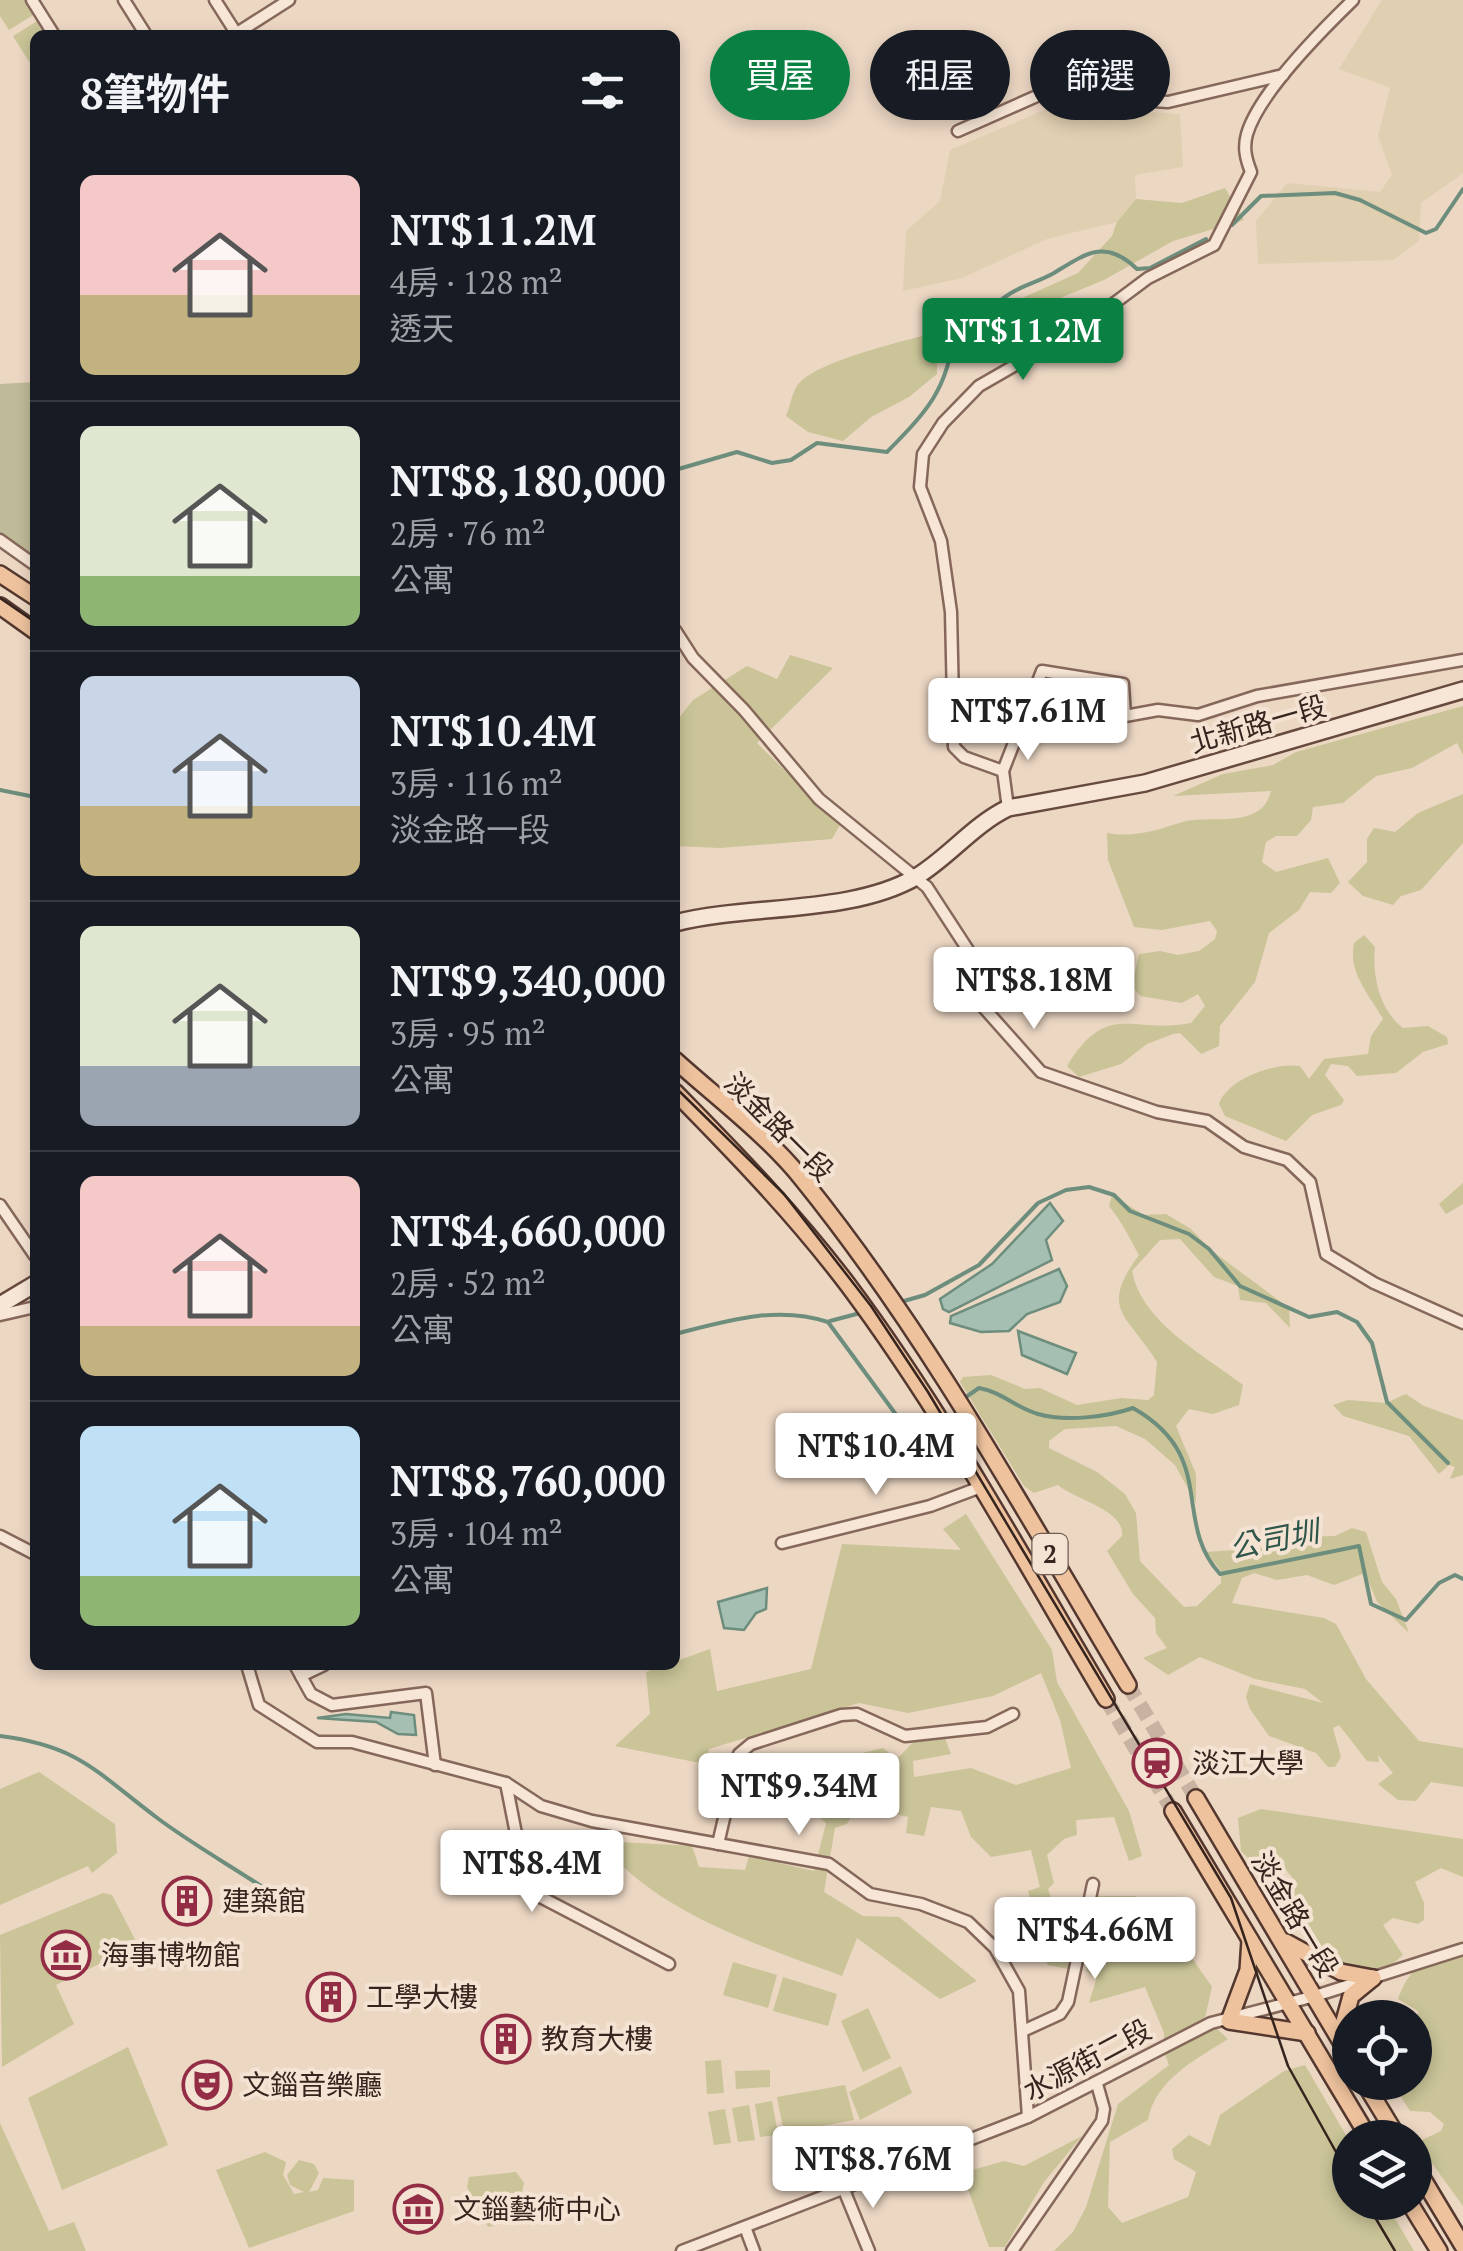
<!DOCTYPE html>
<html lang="zh-TW">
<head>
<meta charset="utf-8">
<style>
	body { margin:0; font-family:"PT Serif","Noto Sans TC",serif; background:#20242c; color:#f1f3f6; height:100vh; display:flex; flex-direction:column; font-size:38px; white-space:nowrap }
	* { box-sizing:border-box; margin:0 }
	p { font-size:32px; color:#9ea1a6 }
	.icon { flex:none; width:55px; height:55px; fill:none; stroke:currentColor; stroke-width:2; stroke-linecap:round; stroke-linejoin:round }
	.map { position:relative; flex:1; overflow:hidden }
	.sheet { position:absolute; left:30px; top:30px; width:650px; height:1640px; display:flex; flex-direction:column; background:#171b24; border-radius:15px; box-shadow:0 5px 15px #0003 }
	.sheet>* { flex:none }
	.hud { position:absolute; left:710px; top:30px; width:602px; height:90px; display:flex; gap:20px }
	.tools { position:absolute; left:1332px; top:2000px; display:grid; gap:20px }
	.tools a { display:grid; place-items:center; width:100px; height:100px; border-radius:50%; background:#171b24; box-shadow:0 5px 15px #0003; font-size:50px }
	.price { position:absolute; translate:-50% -85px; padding:0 22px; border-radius:10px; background:#fff; color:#222; font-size:32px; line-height:65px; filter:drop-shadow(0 2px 5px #0008) }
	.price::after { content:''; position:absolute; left:50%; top:60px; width:30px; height:22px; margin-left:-15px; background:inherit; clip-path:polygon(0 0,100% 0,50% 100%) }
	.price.current { background:#0b8043; color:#fff }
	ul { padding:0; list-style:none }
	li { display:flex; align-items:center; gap:30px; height:250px; padding:0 50px }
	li+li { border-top:2px solid #363941 }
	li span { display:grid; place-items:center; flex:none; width:280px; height:200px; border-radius:15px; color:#555 }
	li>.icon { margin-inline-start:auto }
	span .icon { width:120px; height:120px; fill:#fffc; stroke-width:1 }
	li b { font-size:42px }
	h2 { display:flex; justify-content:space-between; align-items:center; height:120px; padding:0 50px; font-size:42px }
	.pill { padding:0 35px; border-radius:45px; background:#171b24; box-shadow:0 5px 15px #0003; font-size:35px; line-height:90px }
	.pill.current { background:#0b8043; color:#fff }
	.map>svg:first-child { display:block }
	.farmland { fill:#e1cfb1 }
	.green { fill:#cac498 }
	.cemetery { fill:#bfba97 }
	.water { fill:#a5bfb2; stroke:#6d8d7d; stroke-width:2.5 }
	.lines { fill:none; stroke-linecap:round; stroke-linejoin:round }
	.stream { stroke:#6d8d7d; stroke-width:4 }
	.primary-tunnel { stroke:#c8b3a2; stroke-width:15; stroke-dasharray:15 8; stroke-linecap:butt }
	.minor-casing { stroke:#86685b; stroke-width:15 }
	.secondary-casing { stroke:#67493e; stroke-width:20 }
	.primary-casing { stroke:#54382f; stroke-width:20 }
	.minor { stroke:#f7e6d6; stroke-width:10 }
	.secondary { stroke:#f7e6d6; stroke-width:15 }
	.primary { stroke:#eec29d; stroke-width:15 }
	.tram { stroke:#36241e; stroke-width:2.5 }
	.labels { text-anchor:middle; stroke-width:8; stroke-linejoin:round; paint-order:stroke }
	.shield { fill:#f4e3d3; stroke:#6f5d54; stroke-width:2.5 }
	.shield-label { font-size:25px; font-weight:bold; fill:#36241e }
	.street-label { font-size:28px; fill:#36241e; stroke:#f4e3d3 }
	.poi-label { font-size:28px; fill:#36241e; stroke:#f4e3d3; text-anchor:start }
	.water-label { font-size:30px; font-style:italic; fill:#2e554a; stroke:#f4e3d3 }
</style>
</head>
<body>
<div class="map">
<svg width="1463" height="2251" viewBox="0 0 1463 2251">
	<rect width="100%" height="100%" fill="#ecd7c3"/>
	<g class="farmland">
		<path d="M1382 0H1463V173L1421 203 1419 241 1393 260 1258 264 1256 221 1287 183 1380 192 1392 175 1378 136 1390 88 1339 69Z"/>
		<path d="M1054 106 1180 114 1183 167 1135 175 1136 199 1117 222 1047 239 962 278 903 291 906 231 940 201 950 150Z"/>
	</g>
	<g class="green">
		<path d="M0 0H26L35 14 9 30 0 16Z"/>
		<path d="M39 20 48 35H35V71L13 36Z"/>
		<path d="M1225 188 1244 220 1173 241 1104 280 1011 318 984 359 982 332 1011 303 1078 273 1112 236 1117 222 1136 199 1182 203Z"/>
		<path d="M937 332V374L909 397 871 417 843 441 808 432 786 416C790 407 792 393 797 386 814 361 905 341 937 332Z"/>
		<path d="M790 655 833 668 757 743 840 825 832 839 720 848 675 846V723L693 700 747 666 777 679Z"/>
		<path d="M1463 706V755L1457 743 1412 768 1376 776 1343 803 1313 807 1311 820 1297 836H1276L1266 842 1262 862 1276 872 1328 858 1340 883 1331 893 1310 892 1299 910 1269 933 1255 982 1220 1026 1219 1046 1201 1054 1180 1033 1173 1034 1147 1044 1121 1064 1079 1077 1067 1066C1108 999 1132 1035 1191 1023L1205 1006 1198 994 1182 1003 1140 996 1132 986 1139 954 1160 951 1178 955 1199 951 1215 939 1217 931 1210 921 1162 930 1134 927 1108 860 1107 833C1134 838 1157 830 1183 822 1209 814 1262 831 1271 791L1173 796 1223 774 1273 765 1296 752Z"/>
		<path d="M1463 794V843L1421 890 1401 896 1393 905 1363 896 1348 882 1367 862V839L1374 828 1395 832 1418 813Z"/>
		<path d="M1364 935 1375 947C1372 975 1379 1010 1403 1028L1428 1026 1447 1037 1448 1044 1423 1052 1396 1073 1357 1076 1348 1066 1331 1064 1325 1075 1344 1100 1341 1105 1312 1115 1286 1141 1225 1116 1219 1104C1227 1079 1275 1062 1300 1066L1309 1079 1324 1059 1368 1054 1371 1036 1383 1019C1369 994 1348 973 1354 943Z"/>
		<path d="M1463 1183V1204L1446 1214 1439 1204Z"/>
		<path d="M1112 1195 1144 1215 1166 1214 1191 1229 1211 1250 1289 1308 1290 1328 1266 1303 1240 1300 1238 1286 1214 1277 1180 1239 1160 1240 1132 1271C1142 1323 1203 1354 1243 1385L1239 1405 1213 1414 1189 1409 1176 1426 1196 1474V1503L1175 1465 1145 1439 1116 1426 1065 1429 1049 1441V1448L1097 1472 1125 1494 1136 1513 1140 1561 1184 1607 1197 1606 1221 1583V1571L1206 1552 1282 1547 1299 1537 1335 1536 1352 1528 1366 1532 1382 1582 1396 1599 1409 1633 1377 1602 1365 1573 1334 1585 1307 1575 1277 1580 1254 1573 1242 1578 1232 1603 1324 1618 1336 1624 1366 1679 1419 1741 1463 1748V1787L1431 1782 1416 1801 1398 1800 1378 1784 1393 1773 1378 1755 1379 1762 1367 1761 1339 1725 1333 1728 1341 1757 1335 1767H1328L1316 1753 1269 1736 1250 1709 1246 1697 1250 1684 1323 1703 1305 1689 1255 1679 1200 1657 1168 1675 1143 1658 1167 1648 1156 1633 1155 1618 1133 1594 1107 1551 1122 1536C1125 1510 1076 1500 1058 1485L1034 1493 1024 1486 960 1382 963 1377 991 1375 1025 1389 1040 1388 1077 1405 1121 1398 1148 1400 1154 1395 1157 1362C1128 1314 1098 1311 1139 1255 1129 1237 1122 1222 1109 1206Z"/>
		<path d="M1406 1394 1424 1406 1463 1420V1475L1450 1479 1455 1467 1449 1465 1439 1474 1409 1436 1343 1416 1333 1405 1348 1400 1386 1403Z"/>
		<path d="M966 1514 1052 1650 1057 1682 1129 1811 1142 1856 1129 1861 1114 1817 1076 1820 1077 1835 1064 1839 1047 1855 1054 1883 1048 1889 1054 1906 1086 1896H1136L1157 1933 1183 1919V1945L1212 1987 1205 2018 1228 2039C1195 2060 1155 2080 1148 2120L1110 2142 1108 2207 1122 2223 1188 2197 1196 2172 1174 2159 1172 2149 1189 2135 1210 2146 1220 2115 1284 2071 1305 2065 1350 2142V2202L1386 2203 1414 2251H1054L1073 2232 1086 2207 1118 2104 1169 2065 1164 2051V2033L1145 1987 1089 2003 1096 1980 1086 1970 1089 1951H1074L1068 1969 1048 1965 1042 1955 1059 1946 1044 1917 1034 1912 1028 1891 1040 1887 1031 1850 991 1857 971 1837 961 1811 931 1807 924 1836 906 1833 908 1817 857 1806 847 1824 835 1828 824 1892 863 1916 899 1917 977 1981 940 1999 857 1938 842 1976C763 1947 651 1911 601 1841L692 1846 699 1867 745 1870 749 1856 814 1871 826 1823 815 1813 816 1775 850 1790 870 1777 858 1754 883 1748 897 1759 914 1741 945 1738 951 1754 913 1761 914 1777 971 1768 1016 1785 1071 1768 1060 1720 1041 1673 993 1696 908 1713 859 1703 709 1749 705 1764 615 1746 650 1714 646 1672 710 1649 717 1691 811 1669 842 1544 961 1550 943 1529Z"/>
		<path d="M39 1772 115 1824 117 1853 92 1873 88 1866 0 1905V1789Z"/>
		<path d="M1261 1809 1463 1839V1877L1441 1868 1415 1882 1424 1903V1920L1418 1924 1393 1918 1383 1925 1403 1955 1383 1972C1334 1980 1298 1938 1290 1894L1298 1884 1279 1862 1254 1864 1241 1851 1238 1818Z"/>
		<path d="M103 1893 112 1895 138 1945 56 1985 74 2024 2 2067 0 1935Z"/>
		<path d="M1463 1948V2206L1421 2148 1420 2141 1441 2131 1444 2124 1430 2112 1410 2111 1392 2083 1415 2082V2072L1425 2057 1415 2048 1418 2011 1398 1999C1408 1970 1431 1948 1463 1948Z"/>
		<path d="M733 1962 777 1975 768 2008 723 1995Z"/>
		<path d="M783 1977 837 1994 828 2026 773 2011Z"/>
		<path d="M868 2008 891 2058 863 2072 841 2021Z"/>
		<path d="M128 2047 168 2145 62 2190 28 2098Z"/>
		<path d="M721 2060 724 2093 707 2094 705 2061Z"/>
		<path d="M901 2066 912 2093 860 2120 849 2092Z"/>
		<path d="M770 2070V2087L736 2089 735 2071Z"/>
		<path d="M845 2085 854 2120 784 2133 777 2097Z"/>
		<path d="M772 2101 778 2135 760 2137 755 2104Z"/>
		<path d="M749 2105 755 2140 738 2142 732 2108Z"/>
		<path d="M725 2109 731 2143 714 2145 708 2112Z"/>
		<path d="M0 2123 49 2231 74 2222 86 2251H0Z"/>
		<path d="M1082 2136 1044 2182 1005 2247H989L962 2173 1004 2161 1024 2166Z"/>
		<path d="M265 2152 286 2162 283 2175 294 2194 304 2192 290 2185 287 2175 299 2160 314 2164 319 2173 309 2192 318 2190 323 2178 354 2180V2211L249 2248 216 2170Z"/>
		<path d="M516 2172 524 2183 516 2219 488 2227 467 2187 469 2177Z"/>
	</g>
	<path class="cemetery" d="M35 382V561L0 534V384Z"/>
	<g class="water">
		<path d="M1050 1203 1063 1221 1046 1240 1052 1260 949 1312 943 1309 940 1299 992 1264Z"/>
		<path d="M1059 1269 1067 1286 1060 1302 1027 1314 1009 1331 981 1332 950 1323 951 1316Z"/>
		<path d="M1018 1331 1076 1353 1067 1374 1022 1355Z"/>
		<path d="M767 1588 766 1609 756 1613 744 1630 724 1628 718 1602Z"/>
		<path d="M391 1712 414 1715 416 1735 398 1734 376 1722 317 1718 346 1714 390 1718Z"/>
	</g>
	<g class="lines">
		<g class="stream">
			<path d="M1232 225 1261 196 1335 193 1360 200 1426 233 1436 229 1463 189"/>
			<path d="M675 470 737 452 772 463 791 460 817 443 887 452C926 412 948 390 954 332 984 323 986 308 1011 293 1024 285 1040 281 1054 273 1085 254 1105 238 1137 269L1150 268 1206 239"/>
			<path d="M0 790 35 797"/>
			<path d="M897 1303 925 1295 979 1265 1038 1203 1066 1190 1089 1187 1114 1195 1130 1211 1189 1234 1209 1249 1240 1286 1309 1317 1337 1312 1357 1322 1372 1343 1387 1402 1448 1463"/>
			<path d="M830 1321 864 1312"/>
			<path d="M675 1334C726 1321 777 1305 828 1322L911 1435 934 1419"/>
			<path d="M963 1399 979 1388C1002 1392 1016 1408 1038 1414 1065 1422 1107 1417 1133 1408 1219 1457 1171 1520 1220 1574L1359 1546 1371 1604 1406 1620 1439 1583 1455 1575 1463 1579"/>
			<path d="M0 1736C79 1746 96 1772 156 1817 189 1842 226 1863 261 1886"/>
		</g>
		<g class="primary-tunnel">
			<path d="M1128 1685 1196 1798"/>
			<path d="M1106 1699 1173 1811"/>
		</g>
		<g class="minor-casing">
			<g id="minor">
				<path d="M32 0 54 35"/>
				<path d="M124 0 146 35"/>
				<path d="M215 0 236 33"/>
				<path d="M234 35 289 0"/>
				<path d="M958 131 1064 84 1124 99 1168 102 1283 75"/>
				<path d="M0 540 35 565"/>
				<path d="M675 630 693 658 744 710 819 799 927 887 968 950V979L977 1000 1041 1072 1157 1112 1207 1121 1244 1147 1287 1160 1310 1182 1326 1254 1374 1283 1463 1323"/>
				<path d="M1025 715 1087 723 1158 710 1198 715 1257 696 1463 660"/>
				<path d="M1003 771 964 757 954 747 951 612 941 541 920 487 923 454 943 423 979 386 1085 325 1148 278 1214 245 1251 172C1246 159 1243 148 1247 134 1259 93 1322 30 1353 0"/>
				<path d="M1008 808 1003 771 1042 671 1123 684 1125 716"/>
				<path d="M0 1205 35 1256"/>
				<path d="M0 1315 35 1307"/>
				<path d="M0 1536 35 1554"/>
				<path d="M782 1543 930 1506 981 1487"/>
				<path d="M247 1665 259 1705 317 1742H352L506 1783 541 1806 592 1821 829 1864 870 1894 921 1904 968 1922 995 1948 1019 1991 1028 2117"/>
				<path d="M295 1665 311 1694 332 1705 426 1693 435 1765"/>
				<path d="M301 1676 324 1665"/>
				<path d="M506 1783 524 1874 533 1893 669 1964"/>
				<path d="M718 1844 739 1754 751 1744 841 1715 857 1714 905 1736 987 1727 1013 1714"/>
				<path d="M1025 2030 1060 2014 1068 2002 1093 1884"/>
				<path d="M844 2190 869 2251"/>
				<path d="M745 2227 754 2251"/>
				<path d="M682 2251 1028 2117 1211 2023 1315 1996 1463 1949"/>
				<path d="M1012 2251 1102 2121 1104 2109 1097 2084"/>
			</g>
		</g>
		<g class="secondary-casing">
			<g id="secondary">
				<path d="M675 923C748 904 850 915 916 877 949 857 973 825 1008 808L1145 783 1463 690"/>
				<path d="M0 1305 35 1284"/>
			</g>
		</g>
		<g class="primary-casing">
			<g id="primary">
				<path d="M0 574 35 597"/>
				<path d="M0 606 35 631"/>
				<path d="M675 1060C717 1098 767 1135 803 1180 929 1336 1026 1514 1128 1685"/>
				<path d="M675 1092C736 1154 795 1215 848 1285 945 1415 1023 1559 1106 1699"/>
				<path d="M1196 1798 1350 2057"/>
				<path d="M1173 1811 1369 2138"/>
				<path d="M1250 1940 1248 1970 1229 2021 1307 2033"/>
				<path d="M1286 1942 1341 1972 1373 1978"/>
				<path d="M1340 2036 1351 1996 1373 1978"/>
				<path d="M1364 2082 1398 2138"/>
				<path d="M1415 2166 1463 2246"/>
				<path d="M1409 2202 1439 2251"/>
			</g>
		</g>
		<use href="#minor" class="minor"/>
		<use href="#secondary" class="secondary"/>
		<use href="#primary" class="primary"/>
		<g class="tram">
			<path d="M0 598 35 622"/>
			<path d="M675 1087 784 1194 871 1306 928 1392 1231 1898 1288 2066 1350 2177"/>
			<path d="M1366 2202 1395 2251"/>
		</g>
	</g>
	<defs>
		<g id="station-ring" transform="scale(2.5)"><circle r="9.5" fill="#f4e3d3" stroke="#922d45" stroke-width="1.5"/><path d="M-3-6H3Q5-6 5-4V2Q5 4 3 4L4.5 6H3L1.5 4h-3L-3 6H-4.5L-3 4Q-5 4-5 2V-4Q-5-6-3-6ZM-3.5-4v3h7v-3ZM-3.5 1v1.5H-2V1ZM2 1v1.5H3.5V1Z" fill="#922d45"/></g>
		<g id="building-ring" transform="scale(2.5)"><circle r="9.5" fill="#f4e3d3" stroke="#922d45" stroke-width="1.5"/><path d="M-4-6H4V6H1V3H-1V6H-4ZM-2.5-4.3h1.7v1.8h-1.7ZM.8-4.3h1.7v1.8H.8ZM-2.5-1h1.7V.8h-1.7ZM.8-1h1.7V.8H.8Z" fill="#922d45"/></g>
		<g id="museum-ring" transform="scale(2.5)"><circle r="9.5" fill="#f4e3d3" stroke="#922d45" stroke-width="1.5"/><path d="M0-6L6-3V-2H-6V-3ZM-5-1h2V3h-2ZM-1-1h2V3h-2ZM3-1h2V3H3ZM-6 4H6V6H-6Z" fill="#922d45"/></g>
		<g id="theatre-ring" transform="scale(2.5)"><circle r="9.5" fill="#f4e3d3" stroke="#922d45" stroke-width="1.5"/><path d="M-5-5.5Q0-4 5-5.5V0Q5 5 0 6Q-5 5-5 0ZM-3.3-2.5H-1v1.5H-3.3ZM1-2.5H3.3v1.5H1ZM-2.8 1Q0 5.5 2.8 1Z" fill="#922d45"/></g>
	</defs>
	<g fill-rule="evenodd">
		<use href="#station-ring" x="1157" y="1763"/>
		<use href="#building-ring" x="187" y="1901"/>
		<use href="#museum-ring" x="66" y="1955"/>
		<use href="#building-ring" x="331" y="1997"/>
		<use href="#building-ring" x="506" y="2039"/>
		<use href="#theatre-ring" x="207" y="2085"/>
		<use href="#museum-ring" x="418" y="2209"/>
	</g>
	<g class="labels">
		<rect class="shield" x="1032.5" y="1534" width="35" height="40" rx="8"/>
		<g class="shield-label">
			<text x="1050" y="1563">2</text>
		</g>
		<g class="street-label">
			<text transform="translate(1258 724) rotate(-16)" y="10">北新路一段</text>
			<text transform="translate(779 1127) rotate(45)" y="10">淡金路一段</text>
			<text transform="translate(1295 1914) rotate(59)" y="10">淡金路一段</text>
			<text transform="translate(1087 2060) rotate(-28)" y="10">水源街二段</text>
		</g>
		<g class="poi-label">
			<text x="1192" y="1773">淡江大學</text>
			<text x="222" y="1911">建築館</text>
			<text x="101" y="1965">海事博物館</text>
			<text x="366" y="2007">工學大樓</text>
			<text x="541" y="2049">教育大樓</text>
			<text x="242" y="2095">文錙音樂廳</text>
			<text x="453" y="2219">文錙藝術中心</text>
		</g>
		<g class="water-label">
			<text transform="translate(1274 1540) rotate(-11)" y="10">公司圳</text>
		</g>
	</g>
</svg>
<div class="tools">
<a><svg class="icon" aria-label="locate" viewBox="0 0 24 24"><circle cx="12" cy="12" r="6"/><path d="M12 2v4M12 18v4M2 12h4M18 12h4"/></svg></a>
<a><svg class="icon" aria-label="layers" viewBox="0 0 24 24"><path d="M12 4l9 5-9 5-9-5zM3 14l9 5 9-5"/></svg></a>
</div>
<b class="price current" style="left:1023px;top:383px">NT$11.2M</b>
<b class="price" style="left:1028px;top:763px">NT$7.61M</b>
<b class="price" style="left:1034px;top:1032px">NT$8.18M</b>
<b class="price" style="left:876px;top:1498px">NT$10.4M</b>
<b class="price" style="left:799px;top:1838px">NT$9.34M</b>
<b class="price" style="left:532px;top:1915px">NT$8.4M</b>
<b class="price" style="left:1095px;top:1982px">NT$4.66M</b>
<b class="price" style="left:873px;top:2211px">NT$8.76M</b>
<div class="hud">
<a class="pill current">買屋</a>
<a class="pill">租屋</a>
<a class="pill">篩選</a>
</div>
<section class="sheet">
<h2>8筆物件<svg class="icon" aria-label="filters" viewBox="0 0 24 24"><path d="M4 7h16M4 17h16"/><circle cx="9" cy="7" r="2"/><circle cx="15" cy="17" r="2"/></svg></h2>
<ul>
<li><span style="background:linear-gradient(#f6c9c9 60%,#c2b280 0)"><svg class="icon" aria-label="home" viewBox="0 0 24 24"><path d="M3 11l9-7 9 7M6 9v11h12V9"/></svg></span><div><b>NT$11.2M</b><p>4房 · 128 m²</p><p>透天</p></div></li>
<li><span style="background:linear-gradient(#dfe7d0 75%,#8fb573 0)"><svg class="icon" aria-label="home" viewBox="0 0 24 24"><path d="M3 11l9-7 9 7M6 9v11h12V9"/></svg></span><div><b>NT$8,180,000</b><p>2房 · 76 m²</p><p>公寓</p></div></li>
<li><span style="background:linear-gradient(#c9d6e8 65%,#c2b280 0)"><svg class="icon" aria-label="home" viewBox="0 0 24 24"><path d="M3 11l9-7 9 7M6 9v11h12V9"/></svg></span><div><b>NT$10.4M</b><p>3房 · 116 m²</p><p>淡金路一段</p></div></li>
<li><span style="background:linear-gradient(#dfe7d0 70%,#9aa5b1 0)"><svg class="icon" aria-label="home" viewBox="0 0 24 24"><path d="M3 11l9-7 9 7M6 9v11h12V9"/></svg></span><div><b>NT$9,340,000</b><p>3房 · 95 m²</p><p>公寓</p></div></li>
<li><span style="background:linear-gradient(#f6c9c9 75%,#c2b280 0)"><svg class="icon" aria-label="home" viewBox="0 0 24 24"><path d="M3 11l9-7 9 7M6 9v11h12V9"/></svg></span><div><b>NT$4,660,000</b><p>2房 · 52 m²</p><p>公寓</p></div></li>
<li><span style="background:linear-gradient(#bfe0f5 75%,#8fb573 0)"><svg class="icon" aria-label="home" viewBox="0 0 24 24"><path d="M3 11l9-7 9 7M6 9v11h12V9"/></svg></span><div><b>NT$8,760,000</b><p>3房 · 104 m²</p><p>公寓</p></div></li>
</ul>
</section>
</div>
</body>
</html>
